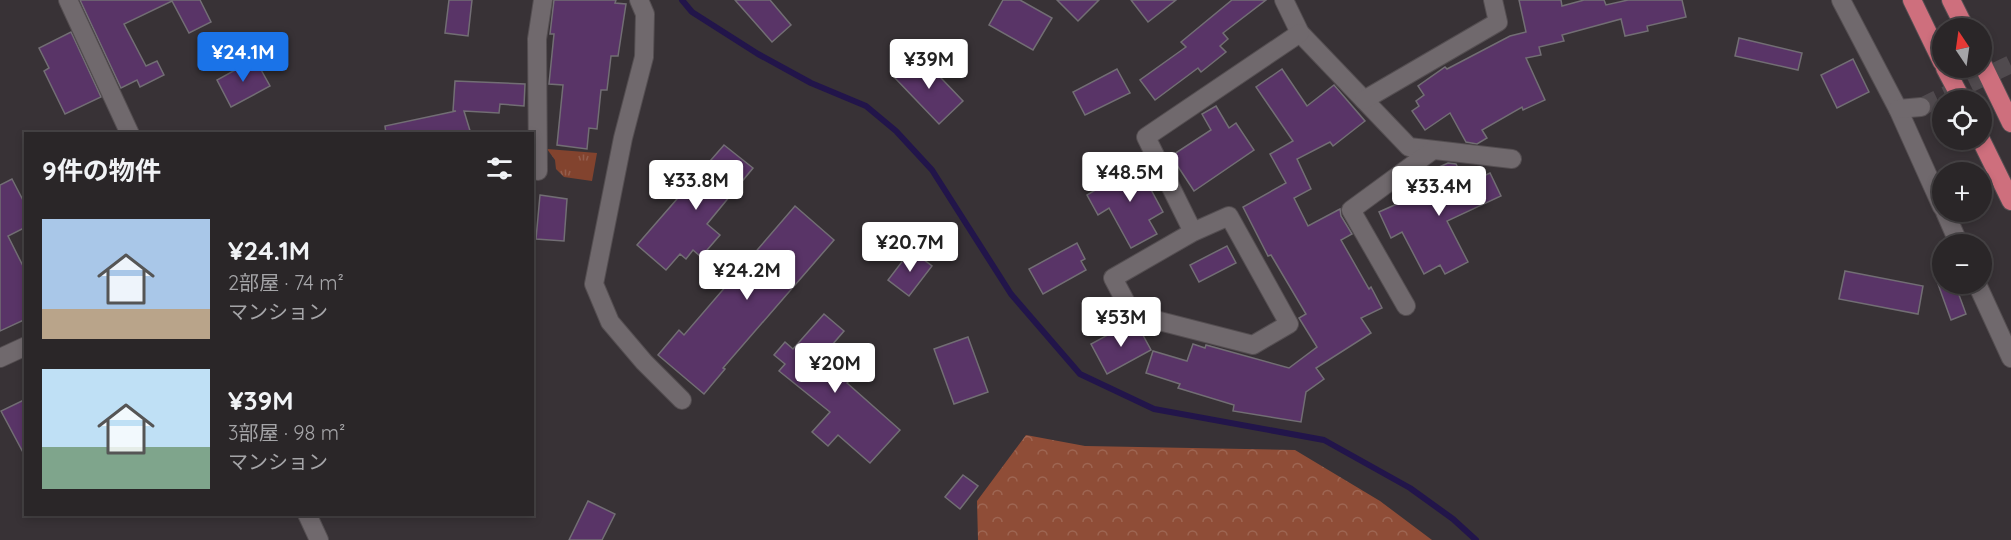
<!DOCTYPE html>
<html lang="ja">
<head>
<meta charset="utf-8">
<style>
	body { margin:0; font-family:Quicksand,"Noto Sans JP",sans-serif; background:#322e30; color:#f1f3f6; height:100vh; display:flex; flex-direction:column; font-size:22px; white-space:nowrap }
	* { box-sizing:border-box; margin:0 }
	p { font-size:20px; color:#a5a5a8 }
	.icon { flex:none; width:33px; height:33px; fill:none; stroke:currentColor; stroke-width:2; stroke-linecap:round; stroke-linejoin:round }
	.map { position:relative; flex:1; overflow:hidden }
	.sheet { position:absolute; left:24px; top:132px; width:510px; height:384px; display:flex; flex-direction:column; background:#2a2628; border-radius:0px; box-shadow:0 3px 9px #0003,0 0 0 2px #464345 }
	.sheet>* { flex:none }
	.needle { width:39px; rotate:347deg }
	.tools { position:absolute; left:1932px; top:18px; display:grid; gap:12px }
	.tools a { display:grid; place-items:center; width:60px; height:60px; border-radius:50%; background:#2a2628; box-shadow:0 3px 9px #0003,0 0 0 2px #464345; font-size:30px }
	.price { position:absolute; translate:-50% -51px; padding:0 14px; border-radius:6px; background:#fff; color:#222; font-size:20px; line-height:39px; filter:drop-shadow(0 2px 3px #0008) }
	.price::after { content:''; position:absolute; left:50%; top:36px; width:18px; height:14px; margin-left:-9px; background:inherit; clip-path:polygon(0 0,100% 0,50% 100%) }
	.price.on { background:#1a73e8; color:#fff }
	ul { padding:0; list-style:none }
	li { display:flex; align-items:center; gap:18px; height:150px; padding:0 18px }
	li span { display:grid; place-items:center; flex:none; width:168px; height:120px; border-radius:0px; color:#555 }
	li>.icon { margin-inline-start:auto }
	span .icon { width:72px; height:72px; fill:#fffc; stroke-width:1 }
	li b { font-size:26px }
	h2 { display:flex; justify-content:space-between; align-items:center; height:72px; padding:0 18px; font-size:26px }
	.map>svg:first-child { display:block }
	.forest { fill:url(#forest-crowns) }
	.park { fill:url(#park-tufts) }
	.lines { fill:none; stroke-linecap:round; stroke-linejoin:round }
	.stream { stroke:#22154a; stroke-width:6 }
	.building { fill:#593467; stroke:#726e74; stroke-width:1.5 }
	.minor-tunnel { stroke:#504a4e; stroke-width:18; stroke-dasharray:18 9; stroke-linecap:butt }
	.minor-casing { stroke:#544e51; stroke-width:20 }
	.motorway-casing { stroke:#544e51; stroke-width:20 }
	.minor { stroke:#70696d; stroke-width:18 }
	.motorway { stroke:#ce6f7d; stroke-width:18 }
</style>
</head>
<body>
<div class="map">
<svg width="2011" height="540" viewBox="0 0 2011 540">
	<defs>
		<pattern id="forest-crowns" width="20" height="18" patternUnits="userSpaceOnUse" patternTransform="scale(1.5)"><rect width="20" height="18" fill="#8f4d37"/><path d="M2 6a3 3 0 1 1 6 0M12 15a3 3 0 1 1 6 0" fill="none" stroke="#9e6653"/></pattern>
		<pattern id="park-tufts" width="24" height="20" patternUnits="userSpaceOnUse" patternTransform="scale(1.5)"><rect width="24" height="20" fill="#82432e"/><path d="M3 7l-1-3M5 7V3M7 7l1-3M15 17l-1-3M17 17v-4M19 17l1-3" fill="none" stroke="#935d4c"/></pattern>
	</defs>
	<rect width="100%" height="100%" fill="#383236"/>
	<path class="forest" d="M1026 435 1085 446 1295 450 1380 501 1432 540H978L977 501Z"/>
	<path class="park" d="M547 149 597 153 592 181 564 177 556 169 555 160Z"/>
	<g class="lines">
		<path class="stream" d="M682 0 692 12 758 54 811 83 866 106 896 131 932 170 1011 294 1080 374 1154 409 1324 440 1410 488 1453 519 1476 540"/>
	</g>
	<g class="building">
		<path d="M80 0H200L211 22 189 33 172 1 124 24 146 66 157 61 164 75 140 87 137 80 121 88Z"/>
		<path d="M449 0H472L468 36 445 33Z"/>
		<path d="M554 0H616L615 3 626 4 618 56H611L607 90H601L597 129 589 128 587 149 557 145 563 85 549 84 554 34H550Z"/>
		<path d="M735 0H770L791 25 772 42Z"/>
		<path d="M1003 0H1020L1052 18 1033 50 989 25Z"/>
		<path d="M1057 0H1099L1078 21Z"/>
		<path d="M1131 0H1176L1148 22Z"/>
		<path d="M1232 0H1266L1223 33 1228 39 1220 46 1226 52 1201 72 1198 68 1155 100 1140 80 1186 47 1181 42Z"/>
		<path d="M1519 0H1561L1562 6 1584 0H1604L1606 5 1628 0H1682L1686 17 1647 26 1648 31 1625 36 1621 19 1562 35 1564 41 1539 47 1541 55 1526 58 1545 100 1523 110 1522 107 1482 130 1487 138 1477 144 1466 142 1450 113 1425 130 1412 111 1419 106 1416 101 1424 95 1418 86 1445 67 1447 69 1510 36 1526 32Z"/>
		<path d="M71 32 101 97 65 114 44 71 49 68 39 48Z"/>
		<path d="M1739 38 1802 53 1798 70 1735 56Z"/>
		<path d="M919 55 963 101 939 124 895 78Z"/>
		<path d="M255 59 270 86 231 107 217 80Z"/>
		<path d="M1853 59 1869 92 1837 108 1821 75Z"/>
		<path d="M1117 69 1130 93 1085 115 1073 92Z"/>
		<path d="M1282 69 1307 106 1334 85 1365 121 1333 146 1330 142 1297 159 1311 189 1294 198 1308 226 1340 209 1341 216 1352 234 1341 240 1369 289 1371 287 1382 308 1361 318 1371 333 1316 368 1324 379 1306 392 1301 422 1233 411 1234 405 1178 388 1180 384 1146 373 1153 351 1187 361 1193 344 1205 348 1206 345 1289 368 1317 347 1299 318 1306 314 1271 255 1268 256 1243 207 1286 183 1270 154 1293 141 1256 87Z"/>
		<path d="M455 81 525 84 524 106 500 104 499 113 464 111 471 134H386L385 126 456 111H453Z"/>
		<path d="M1216 106 1229 128 1236 123 1254 150 1194 191 1171 156 1211 130 1202 114Z"/>
		<path d="M724 145 753 168 707 224 720 235 701 257 693 250 686 259 680 254 666 270 637 245Z"/>
		<path d="M1143 161 1155 180 1148 184 1163 212 1149 220 1157 234 1131 248 1109 208 1098 215 1087 195Z"/>
		<path d="M1448 163 1456 164 1466 184 1490 173 1501 196 1447 221 1468 262 1445 274 1440 265 1424 274 1402 232 1391 238 1379 212 1426 191 1423 185 1440 176 1437 168Z"/>
		<path d="M12 179 26 206V227L8 236 26 272V319L0 331V185Z"/>
		<path d="M540 195 567 199 564 241 536 239Z"/>
		<path d="M795 206 834 240 723 368 725 369 704 394 658 355 679 330 684 335Z"/>
		<path d="M1077 243 1085 259 1081 261 1086 270 1043 294 1029 269Z"/>
		<path d="M1227 246 1236 263 1199 282 1190 265Z"/>
		<path d="M911 250 932 266 909 296 888 280Z"/>
		<path d="M1845 271 1923 286 1918 314 1839 299Z"/>
		<path d="M1938 284H1955L1966 314 1951 320Z"/>
		<path d="M824 314 844 331 820 359 848 382 847 383 900 430 870 463 838 435 828 446 812 432 830 412 779 371 785 364 774 355 785 342 793 349Z"/>
		<path d="M1126 325 1139 328 1151 350 1107 374 1091 344Z"/>
		<path d="M968 337 988 392 954 404 934 349Z"/>
		<path d="M26 399V458L1 411Z"/>
		<path d="M963 475 978 486 960 509 945 497Z"/>
		<path d="M588 501 615 514 602 540H569Z"/>
	</g>
	<g class="lines">
		<path class="minor-tunnel" d="M1921 107 2011 64"/>
		<g class="minor-casing">
			<g id="minor">
				<path d="M68 0 130 134"/>
				<path d="M639 0 645 14 644 57 623 138 594 284 610 322 644 362 682 400"/>
				<path d="M1284 0 1300 33 1409 147 1512 159"/>
				<path d="M1841 0 1898 109 1942 207"/>
				<path d="M1364 100 1498 22 1493 0"/>
				<path d="M1898 109 1921 107"/>
				<path d="M538 171 537 39 543 0"/>
				<path d="M1945 212 1959 244"/>
				<path d="M1193 232 1113 278 1132 314 1253 345 1289 324 1229 216 1193 232 1146 137 1300 33"/>
				<path d="M1977 284 2011 358"/>
				<path d="M1406 306 1351 210 1433 150"/>
				<path d="M0 358 26 346"/>
				<path d="M307 514 319 540"/>
			</g>
		</g>
		<g class="motorway-casing">
			<g id="motorway">
				<path d="M1912 0 1942 62"/>
				<path d="M1951 0 1965 28"/>
				<path d="M1982 63 2011 123"/>
				<path d="M1945 68 1962 100"/>
				<path d="M1981 140 2011 201"/>
			</g>
		</g>
		<use href="#minor" class="minor"/>
		<use href="#motorway" class="motorway"/>
	</g>
</svg>
<div class="tools">
<a><svg class="needle" viewBox="-14 -14 28 28"><path d="M0-13l5 13h-10z" fill="#e53935"/><path d="M0 13l5-13h-10z" fill="#a5a5a8"/></svg></a>
<a><svg class="icon" aria-label="locate" viewBox="0 0 24 24"><circle cx="12" cy="12" r="6"/><path d="M12 2v4M12 18v4M2 12h4M18 12h4"/></svg></a>
<a>+</a>
<a>−</a>
</div>
<b class="price on" style="left:243px;top:83px">¥24.1M</b>
<b class="price" style="left:929px;top:90px">¥39M</b>
<b class="price" style="left:1130px;top:203px">¥48.5M</b>
<b class="price" style="left:696px;top:211px">¥33.8M</b>
<b class="price" style="left:1439px;top:217px">¥33.4M</b>
<b class="price" style="left:910px;top:273px">¥20.7M</b>
<b class="price" style="left:747px;top:301px">¥24.2M</b>
<b class="price" style="left:1121px;top:348px">¥53M</b>
<b class="price" style="left:835px;top:394px">¥20M</b>
<section class="sheet">
<h2>9件の物件<svg class="icon" aria-label="filters" viewBox="0 0 24 24"><path d="M4 7h16M4 17h16"/><circle cx="9" cy="7" r="2"/><circle cx="15" cy="17" r="2"/></svg></h2>
<ul>
<li><span style="background:linear-gradient(#a9c7e8 75%,#b9a48a 0)"><svg class="icon" aria-label="home" viewBox="0 0 24 24"><path d="M3 11l9-7 9 7M6 9v11h12V9"/></svg></span><div><b>¥24.1M</b><p>2部屋 · 74 m²</p><p>マンション</p></div></li>
<li><span style="background:linear-gradient(#bfe0f5 65%,#7fa58c 0)"><svg class="icon" aria-label="home" viewBox="0 0 24 24"><path d="M3 11l9-7 9 7M6 9v11h12V9"/></svg></span><div><b>¥39M</b><p>3部屋 · 98 m²</p><p>マンション</p></div></li>
</ul>
</section>
</div>
</body>
</html>
